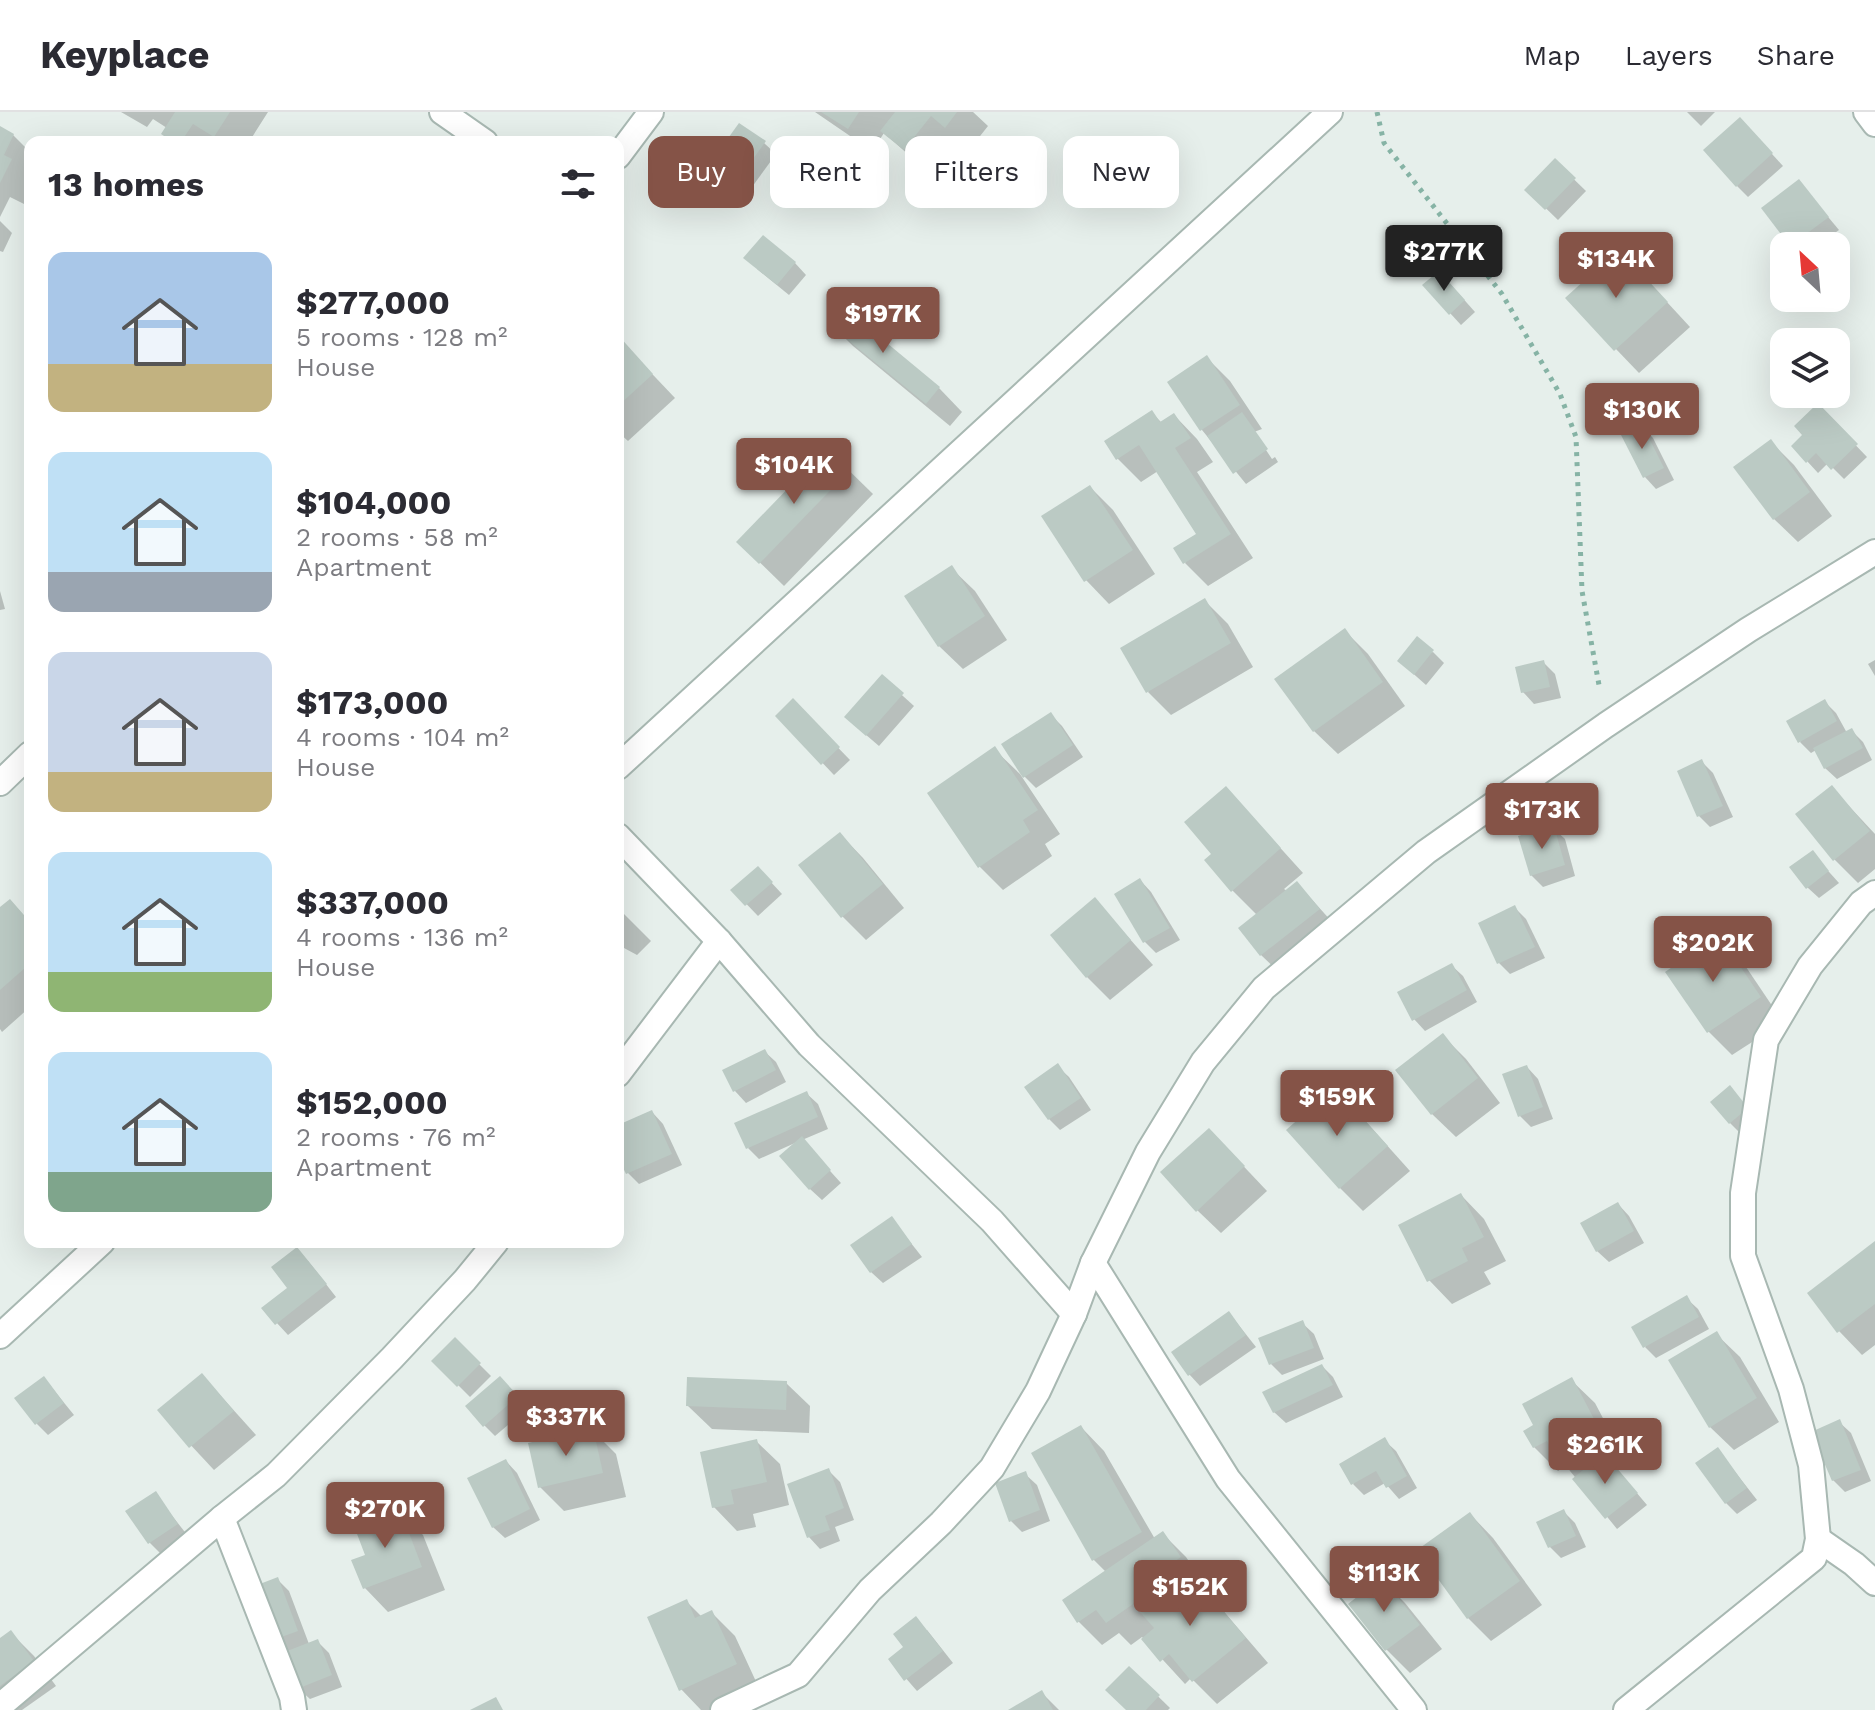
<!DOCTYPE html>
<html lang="en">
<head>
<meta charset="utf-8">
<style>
	body { margin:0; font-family:"Work Sans",sans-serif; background:#f7f7f7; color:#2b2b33; height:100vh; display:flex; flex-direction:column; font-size:30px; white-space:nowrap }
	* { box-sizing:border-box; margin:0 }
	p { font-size:26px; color:#7c7c81 }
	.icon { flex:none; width:44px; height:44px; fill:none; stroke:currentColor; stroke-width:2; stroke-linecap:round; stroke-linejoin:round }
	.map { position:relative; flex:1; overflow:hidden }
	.details { position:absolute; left:24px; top:24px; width:600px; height:1112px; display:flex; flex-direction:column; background:#fff; border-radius:16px; box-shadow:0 8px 32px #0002 }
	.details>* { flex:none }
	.guide { position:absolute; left:648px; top:24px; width:760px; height:72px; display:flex; gap:16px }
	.needle { width:52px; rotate:334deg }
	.buttons { position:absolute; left:1770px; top:120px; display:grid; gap:16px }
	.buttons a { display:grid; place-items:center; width:80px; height:80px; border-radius:16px; background:#fff; box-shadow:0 8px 32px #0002; font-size:40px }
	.price { position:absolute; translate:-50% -68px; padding:0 18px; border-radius:8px; background:#855347; color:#fff; font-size:26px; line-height:52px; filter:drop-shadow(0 2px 4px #0008) }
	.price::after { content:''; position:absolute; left:50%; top:48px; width:24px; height:18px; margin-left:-12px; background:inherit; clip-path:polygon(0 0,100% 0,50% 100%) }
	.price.current { background:#222; color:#fff }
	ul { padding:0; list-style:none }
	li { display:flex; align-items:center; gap:24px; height:200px; padding:0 24px }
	li span { display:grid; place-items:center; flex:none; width:224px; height:160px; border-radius:16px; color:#555 }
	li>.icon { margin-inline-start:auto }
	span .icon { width:96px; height:96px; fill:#fffc; stroke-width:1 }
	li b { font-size:34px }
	h2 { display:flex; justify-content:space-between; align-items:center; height:96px; padding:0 24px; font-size:34px }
	.pill { padding:0 28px; border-radius:16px; background:#fff; box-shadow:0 8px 32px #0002; font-size:28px; line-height:72px }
	.pill.current { background:#855347; color:#fff }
	header { display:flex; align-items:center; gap:48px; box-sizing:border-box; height:112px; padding:0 40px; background:#fff; border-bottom:2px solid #e1e1e2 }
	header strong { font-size:38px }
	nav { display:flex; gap:44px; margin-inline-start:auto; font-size:28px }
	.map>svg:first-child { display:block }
	.shadow { fill:#0003 }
	.building { fill:#bbcac4 }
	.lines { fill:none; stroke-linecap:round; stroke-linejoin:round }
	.minor-casing { stroke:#a8b8b2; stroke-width:28 }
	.path { stroke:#86b3a5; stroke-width:5; stroke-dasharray:4 6; stroke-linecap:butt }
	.minor { stroke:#fff; stroke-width:24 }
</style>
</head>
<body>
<header>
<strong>Keyplace</strong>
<nav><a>Map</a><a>Layers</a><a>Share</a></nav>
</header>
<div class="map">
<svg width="1875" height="1598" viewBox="0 0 1875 1598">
	<rect width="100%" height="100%" fill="#e6efeb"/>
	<g class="shadow">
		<path d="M121 0H268L249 30H172L164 22 167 16 153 7 147 15Z"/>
		<path d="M815 0H973L988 14 969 38 955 26 928 60 884 21 872 39Z"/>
		<path d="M1687 0H1715L1701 14Z"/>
		<path d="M0 17 13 23 30 40V60L27 65 30 68V80L24 92 10 85 0 105Z"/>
		<path d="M1751 19 1783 54 1748 85 1737 74Z"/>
		<path d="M764 31 776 42 747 82 711 54Z"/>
		<path d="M1555 49 1586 79 1558 108 1527 78Z"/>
		<path d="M1799 70 1839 118 1817 134H1792L1764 97Z"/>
		<path d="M0 109 12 121 3 140 0 139Z"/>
		<path d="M795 151 806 163 789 183 757 157Z"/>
		<path d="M1642 163 1690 215 1639 261 1568 187Z"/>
		<path d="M1451 173 1475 200 1461 213 1450 201Z"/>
		<path d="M829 210 939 276 962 300 950 314 853 234Z"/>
		<path d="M618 226 675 286 628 329 618 320Z"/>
		<path d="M1207 246 1230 269 1262 317 1254 320 1272 347 1275 345 1278 350 1246 372 1202 318Z"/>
		<path d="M1818 294 1867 345 1844 367 1828 351 1818 361 1807 349 1805 323Z"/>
		<path d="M1152 301 1162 311 1174 303 1197 327 1213 350 1197 360 1253 446 1208 474 1185 451 1199 422 1158 359 1141 370 1117 346Z"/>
		<path d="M1641 314 1653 326 1674 368 1656 377 1645 365 1623 324Z"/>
		<path d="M1771 330 1794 353 1832 404 1798 430 1774 407Z"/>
		<path d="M828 338 873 382 784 474 739 430Z"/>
		<path d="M1090 375 1113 398 1155 462 1109 492 1086 468Z"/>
		<path d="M951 456 975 479 1007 528 963 557 939 534Z"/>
		<path d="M0 479 5 497 0 498Z"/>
		<path d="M1205 489 1228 512 1253 555 1171 603 1148 580Z"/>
		<path d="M1345 519 1368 542 1405 594 1338 642 1314 619Z"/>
		<path d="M1433 540 1444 551 1426 573 1399 549Z"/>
		<path d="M1875 548V564L1868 552Z"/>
		<path d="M1544 551 1555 562 1561 586 1534 592 1523 580Z"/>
		<path d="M882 565 914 594 879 634 858 616Z"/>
		<path d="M793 589 850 648 834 663 778 604Z"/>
		<path d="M1824 589 1836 601 1847 621 1851 618 1863 630 1872 648 1837 667 1825 656 1816 638 1811 641 1800 630Z"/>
		<path d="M1051 603 1062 614 1083 645 1036 676 1024 664Z"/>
		<path d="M994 637 1020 662 1060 722 1045 732 1052 744 1003 778 980 755 929 681Z"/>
		<path d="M1702 650 1713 661 1733 705 1710 715 1699 704Z"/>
		<path d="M1226 676 1303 761 1284 777 1287 779 1297 771 1342 821 1285 866 1261 843 1257 803 1232 778 1214 742Z"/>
		<path d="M1832 676 1875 722V757L1858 771 1835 748 1798 703Z"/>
		<path d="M1553 716 1565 727 1575 764 1543 775 1531 763Z"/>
		<path d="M840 722 863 746 904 796 866 828 842 804Z"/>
		<path d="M1812 741 1839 771 1819 786 1807 775Z"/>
		<path d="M769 768 782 782 758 804 733 778Z"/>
		<path d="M1140 768 1151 780 1180 828 1156 841 1144 829Z"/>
		<path d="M1095 788 1153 853 1110 888 1087 865Z"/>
		<path d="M10 789 30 810V895L2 920 0 917V798Z"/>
		<path d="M618 796 651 829 637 843 624 836 618 842Z"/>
		<path d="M1515 796 1526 807 1545 846 1510 862 1499 851Z"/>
		<path d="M1719 826 1742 849 1783 910 1732 943 1709 920 1668 860Z"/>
		<path d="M1451 853 1463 864 1477 890 1425 919 1414 907Z"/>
		<path d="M1443 924 1466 947 1500 991 1456 1025 1432 1002 1398 959Z"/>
		<path d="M764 939 776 950 786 970 746 991 735 979 725 959Z"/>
		<path d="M1057 954 1069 965 1091 998 1060 1018 1049 1007Z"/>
		<path d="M1527 955 1538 967 1553 1007 1531 1015 1520 1004Z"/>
		<path d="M1730 976 1758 1009 1741 1022 1730 1011Z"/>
		<path d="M806 981 818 992 828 1017 802 1028 841 1071 822 1088 810 1077 795 1031 759 1047 748 1036Z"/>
		<path d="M652 1000 663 1012 682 1053 639 1072 628 1061 618 1040V1015Z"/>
		<path d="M1358 1001 1410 1059 1363 1099 1340 1076Z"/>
		<path d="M1232 1042 1267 1079 1221 1121 1197 1098Z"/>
		<path d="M1461 1083 1484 1107 1506 1149 1484 1160 1491 1172 1452 1192 1429 1168Z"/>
		<path d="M1618 1092 1629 1104 1644 1131 1609 1150 1597 1139Z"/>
		<path d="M892 1107 922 1145 883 1171 871 1160Z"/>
		<path d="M1875 1131V1233L1862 1243 1839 1219Z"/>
		<path d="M308 1149 336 1185 288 1223 264 1197 290 1176Z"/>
		<path d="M1686 1186 1698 1197 1709 1217 1656 1246 1645 1235Z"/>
		<path d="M1229 1201 1256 1235 1200 1274 1189 1262Z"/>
		<path d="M1302 1211 1314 1222 1324 1247 1282 1263 1271 1252Z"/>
		<path d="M1716 1222 1740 1245 1779 1310 1734 1338 1710 1315Z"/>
		<path d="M455 1228 491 1264 470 1285 434 1249Z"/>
		<path d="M1322 1254 1333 1265 1343 1285 1286 1311 1274 1300Z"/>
		<path d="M202 1263 256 1323 214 1358 159 1299Z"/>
		<path d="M44 1266 74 1303 48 1323 37 1312Z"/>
		<path d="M1571 1268 1595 1291 1625 1348 1614 1354 1647 1393 1617 1417 1566 1354 1558 1359 1534 1335 1536 1314Z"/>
		<path d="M786 1271 810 1294 809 1321 712 1317 688 1294Z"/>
		<path d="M511 1278 527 1297 495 1324 484 1313Z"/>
		<path d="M1839 1310 1851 1321 1871 1369 1845 1380 1833 1368Z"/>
		<path d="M1081 1315 1104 1339 1155 1427 1163 1422 1186 1445 1203 1470 1200 1472 1268 1551 1217 1592 1191 1566 1185 1572 1142 1525 1131 1533 1119 1521 1102 1533 1079 1510 1065 1489 1106 1460 1093 1447Z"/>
		<path d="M592 1318 616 1342 626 1385 564 1399 540 1375Z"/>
		<path d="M1384 1328 1396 1339 1417 1376 1399 1387 1385 1371 1364 1383 1353 1372Z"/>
		<path d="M756 1329 780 1352 789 1393 753 1402 756 1415 737 1419 714 1395Z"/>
		<path d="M1718 1338 1757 1388 1737 1402 1726 1391Z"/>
		<path d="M506 1349 517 1361 540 1408 505 1426 493 1415Z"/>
		<path d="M828 1358 840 1370 854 1408 835 1415 840 1429 820 1437 809 1425Z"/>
		<path d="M1025 1362 1037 1373 1050 1409 1022 1420 1011 1409Z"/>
		<path d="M155 1382 188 1424 161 1442 150 1431Z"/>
		<path d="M400 1399 423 1423 445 1478 388 1500 365 1476 354 1449 368 1444Z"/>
		<path d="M1563 1399 1575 1411 1586 1435 1561 1446 1549 1434Z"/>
		<path d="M1470 1402 1493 1426 1542 1493 1491 1529 1468 1506Z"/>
		<path d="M1381 1467 1405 1491 1442 1537 1410 1561 1387 1538 1350 1492Z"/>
		<path d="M278 1468 289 1479 309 1532 317 1529 329 1541 342 1575 310 1587 298 1576 275 1527Z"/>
		<path d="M686 1489 702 1505 712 1501 735 1524 759 1576 711 1598H701L681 1577Z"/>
		<path d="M927 1518 953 1551 917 1579 890 1548Z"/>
		<path d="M11 1521 34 1544 56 1574 22 1598H0V1528Z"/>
		<path d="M1129 1556 1170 1596 1168 1598H1128Z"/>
		<path d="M1042 1581 1059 1598H1012Z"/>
	</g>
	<g class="building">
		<path d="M175 0H230L214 25 193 12 181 30H173L161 22Z"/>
		<path d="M821 0H859L848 17Z"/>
		<path d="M895 0H957L945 16 931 4 904 38 880 19Z"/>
		<path d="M1740 5 1773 41 1736 75 1703 38Z"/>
		<path d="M739 11 766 29 735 72 708 54Z"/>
		<path d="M0 14 14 22 4 43 12 47 0 71Z"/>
		<path d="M1555 46 1576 66 1545 98 1524 78Z"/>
		<path d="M1799 67 1829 105 1790 134 1761 96Z"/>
		<path d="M763 123 796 150 777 173 743 146Z"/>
		<path d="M1619 137 1668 190 1614 239 1565 186Z"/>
		<path d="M1439 159 1465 188 1449 203 1422 173Z"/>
		<path d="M841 193 940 275 926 292 827 211Z"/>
		<path d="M618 223 653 262 618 294Z"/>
		<path d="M1207 243 1240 293 1200 319 1167 270Z"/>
		<path d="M1818 291 1858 332 1831 358 1816 341 1806 351 1791 334 1802 323 1794 314Z"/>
		<path d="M1152 298 1160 310 1174 301 1191 326 1175 336 1231 422 1183 452 1173 436 1196 422 1139 333 1116 348 1104 329Z"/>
		<path d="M1242 300 1268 337 1233 362 1207 324Z"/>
		<path d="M1642 312 1664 356 1643 366 1621 323Z"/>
		<path d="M1771 327 1810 380 1773 408 1733 355Z"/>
		<path d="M828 335 851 357 759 452 736 430Z"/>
		<path d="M1090 373 1133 438 1084 470 1041 404Z"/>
		<path d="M952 453 985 504 938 535 904 484Z"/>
		<path d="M1205 486 1231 531 1146 581 1120 536Z"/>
		<path d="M1345 516 1383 570 1313 620 1274 567Z"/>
		<path d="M1417 524 1434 538 1414 563 1397 549Z"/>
		<path d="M1544 548 1550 575 1521 581 1515 555Z"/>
		<path d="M882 562 904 581 866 624 844 605Z"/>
		<path d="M793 586 840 635 821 653 775 604Z"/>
		<path d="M1825 587 1837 609 1798 631 1786 609Z"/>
		<path d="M1051 600 1073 633 1023 666 1001 632Z"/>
		<path d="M1852 616 1863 636 1824 657 1813 636Z"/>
		<path d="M995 634 1038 698 1023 708 1030 720 978 756 927 681Z"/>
		<path d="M1702 647 1723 694 1697 705 1677 659Z"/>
		<path d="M1832 673 1870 719 1833 749 1795 702Z"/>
		<path d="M1226 674 1281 736 1231 780 1204 748 1211 742 1184 710Z"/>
		<path d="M1554 714 1565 753 1530 764 1518 724Z"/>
		<path d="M840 720 883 772 841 806 798 753Z"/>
		<path d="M1813 738 1829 759 1806 777 1789 755Z"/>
		<path d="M758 754 773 770 745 794 730 778Z"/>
		<path d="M1140 766 1170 816 1143 831 1114 782Z"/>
		<path d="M1297 769 1320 797 1260 844 1238 816Z"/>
		<path d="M1095 785 1131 828 1086 866 1050 823Z"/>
		<path d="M10 787 30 810V862L25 856 0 878V795Z"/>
		<path d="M1515 793 1535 835 1497 852 1478 811Z"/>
		<path d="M1719 823 1761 885 1707 921 1665 860Z"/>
		<path d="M1452 851 1467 878 1412 909 1397 880Z"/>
		<path d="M1443 921 1478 966 1431 1003 1395 958Z"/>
		<path d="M765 937 776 958 733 980 722 958Z"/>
		<path d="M1058 951 1081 986 1048 1008 1024 975Z"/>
		<path d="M1527 953 1543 995 1518 1005 1502 962Z"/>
		<path d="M1730 973 1748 996 1729 1012 1710 990Z"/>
		<path d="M1335 975 1388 1034 1339 1077 1286 1018Z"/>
		<path d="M807 979 818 1005 746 1037 734 1011Z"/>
		<path d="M652 998 672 1042 626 1062 618 1045V1013Z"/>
		<path d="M1209 1016 1245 1054 1196 1100 1160 1060Z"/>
		<path d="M802 1024 831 1058 809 1078 779 1044Z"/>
		<path d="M1461 1081 1484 1125 1462 1136 1468 1149 1427 1170 1398 1113Z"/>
		<path d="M1618 1090 1634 1119 1596 1140 1580 1111Z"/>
		<path d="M892 1104 912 1132 870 1161 850 1133Z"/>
		<path d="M1875 1129V1192L1837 1221 1807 1181Z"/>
		<path d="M297 1135 327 1172 275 1213 261 1196 287 1176 271 1155Z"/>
		<path d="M1687 1183 1699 1205 1643 1236 1631 1215Z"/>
		<path d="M1229 1199 1246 1223 1188 1264 1171 1240Z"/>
		<path d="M1303 1208 1314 1236 1269 1253 1258 1226Z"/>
		<path d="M1717 1219 1757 1286 1709 1316 1668 1248Z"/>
		<path d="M455 1225 481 1251 457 1275 431 1249Z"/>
		<path d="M1322 1252 1333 1273 1273 1301 1262 1280Z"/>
		<path d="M202 1261 234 1299 189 1336 157 1298Z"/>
		<path d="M44 1264 64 1291 35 1313 14 1286Z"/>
		<path d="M500 1264 518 1284 483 1315 465 1294Z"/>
		<path d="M687 1265 787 1269 786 1298 686 1294Z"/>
		<path d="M1572 1265 1603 1324 1558 1349 1547 1329 1533 1336 1523 1319 1533 1313 1522 1292Z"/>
		<path d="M1840 1307 1861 1358 1832 1369 1811 1320Z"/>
		<path d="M1081 1313 1142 1420 1092 1449 1031 1341Z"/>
		<path d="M593 1316 603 1361 538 1376 528 1331Z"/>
		<path d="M1385 1325 1407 1364 1386 1376 1376 1359 1351 1373 1339 1352Z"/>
		<path d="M757 1327 767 1370 731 1378 734 1392 712 1396 700 1340Z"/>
		<path d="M1718 1335 1747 1376 1725 1392 1695 1351Z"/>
		<path d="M1604 1341 1638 1381 1605 1407 1572 1367Z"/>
		<path d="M506 1347 530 1397 492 1416 467 1366Z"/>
		<path d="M829 1356 844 1396 825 1404 830 1418 807 1426 787 1372Z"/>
		<path d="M1026 1359 1040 1398 1009 1410 995 1371Z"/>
		<path d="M156 1379 178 1412 148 1432 125 1399Z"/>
		<path d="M400 1397 422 1455 363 1477 351 1448 365 1443 354 1414Z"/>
		<path d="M1564 1397 1576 1424 1548 1436 1536 1410Z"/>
		<path d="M1470 1400 1520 1469 1467 1507 1417 1438Z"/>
		<path d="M1163 1419 1181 1445 1140 1473 1146 1483 1106 1511 1096 1498 1077 1511 1062 1488Z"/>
		<path d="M1190 1459 1246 1526 1192 1570 1169 1542 1160 1550 1141 1527 1154 1516 1140 1500Z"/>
		<path d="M278 1465 298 1519 273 1528 252 1475Z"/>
		<path d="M1382 1465 1420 1513 1385 1539 1348 1492Z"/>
		<path d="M687 1487 695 1506 712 1498 737 1552 679 1579 647 1505Z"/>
		<path d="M916 1504 943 1539 904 1569 888 1547 903 1535 893 1522Z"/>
		<path d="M11 1518 34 1549 0 1574V1526Z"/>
		<path d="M318 1527 332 1563 297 1577 282 1541Z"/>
		<path d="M1129 1554 1160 1583 1146 1598H1126L1105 1578Z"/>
		<path d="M1042 1578 1053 1598H1008Z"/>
		<path d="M496 1585 503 1598H470Z"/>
	</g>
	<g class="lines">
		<g class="minor-casing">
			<g id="minor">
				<path d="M442 0 485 30"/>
				<path d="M1866 0 1875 12"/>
				<path d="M618 44 651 0"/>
				<path d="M618 655 1330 0"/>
				<path d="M0 671 30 642"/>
				<path d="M618 724 719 829 809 933 992 1109 1074 1202"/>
				<path d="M618 962 719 829"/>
				<path d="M1093 1151 1228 1367 1414 1598"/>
				<path d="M0 1224 102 1130"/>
				<path d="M222 1406 292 1585 294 1598"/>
				<path d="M1818 1427 1854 1452 1875 1471"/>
				<path d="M0 1594 222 1406 276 1363 392 1246 465 1168 496 1130"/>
				<path d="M723 1598 798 1563 870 1478 941 1411 992 1356 1038 1279 1074 1202 1093 1151 1148 1040 1203 950 1264 876 1426 740 1606 613 1748 518 1875 440"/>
				<path d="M1626 1598 1814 1446 1818 1427 1811 1353 1791 1277 1743 1144V1081L1766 928 1810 854 1861 791 1875 781"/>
			</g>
		</g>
		<path class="path" d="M1377 0 1384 31 1502 182 1560 282 1576 325 1582 479 1599 573"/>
		<use href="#minor" class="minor"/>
	</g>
</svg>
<div class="buttons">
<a><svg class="needle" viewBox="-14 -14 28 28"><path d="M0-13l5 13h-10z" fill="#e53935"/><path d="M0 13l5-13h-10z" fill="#7c7c81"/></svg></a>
<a><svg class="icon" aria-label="layers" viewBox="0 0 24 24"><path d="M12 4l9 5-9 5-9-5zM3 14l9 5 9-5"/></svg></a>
</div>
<b class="price current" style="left:1444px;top:181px">$277K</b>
<b class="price" style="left:1616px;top:188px">$134K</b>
<b class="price" style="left:883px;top:243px">$197K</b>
<b class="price" style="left:1642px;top:339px">$130K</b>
<b class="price" style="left:794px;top:394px">$104K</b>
<b class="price" style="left:1542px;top:739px">$173K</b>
<b class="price" style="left:1713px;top:872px">$202K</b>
<b class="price" style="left:1337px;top:1026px">$159K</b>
<b class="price" style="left:566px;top:1346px">$337K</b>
<b class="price" style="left:1605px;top:1374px">$261K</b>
<b class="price" style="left:385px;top:1438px">$270K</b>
<b class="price" style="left:1384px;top:1502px">$113K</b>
<b class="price" style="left:1190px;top:1516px">$152K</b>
<div class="guide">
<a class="pill current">Buy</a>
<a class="pill">Rent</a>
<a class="pill">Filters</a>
<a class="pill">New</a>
</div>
<section class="details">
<h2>13 homes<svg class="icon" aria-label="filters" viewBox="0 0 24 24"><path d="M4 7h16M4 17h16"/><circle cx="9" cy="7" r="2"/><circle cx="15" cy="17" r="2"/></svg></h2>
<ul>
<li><span style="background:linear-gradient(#a9c7e8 70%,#c2b280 0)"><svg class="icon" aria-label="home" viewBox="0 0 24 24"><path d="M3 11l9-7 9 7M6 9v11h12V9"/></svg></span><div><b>$277,000</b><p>5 rooms · 128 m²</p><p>House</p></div></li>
<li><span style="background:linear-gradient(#bfe0f5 75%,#9aa5b1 0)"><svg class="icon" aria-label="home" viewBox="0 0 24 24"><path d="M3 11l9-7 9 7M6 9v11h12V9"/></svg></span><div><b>$104,000</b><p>2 rooms · 58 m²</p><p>Apartment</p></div></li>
<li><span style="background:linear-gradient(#c9d6e8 75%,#c2b280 0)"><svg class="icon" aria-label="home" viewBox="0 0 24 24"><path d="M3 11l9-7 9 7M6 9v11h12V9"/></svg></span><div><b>$173,000</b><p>4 rooms · 104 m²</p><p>House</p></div></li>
<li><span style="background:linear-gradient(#bfe0f5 75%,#8fb573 0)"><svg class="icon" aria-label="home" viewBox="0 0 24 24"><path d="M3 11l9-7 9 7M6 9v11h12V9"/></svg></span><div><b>$337,000</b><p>4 rooms · 136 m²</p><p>House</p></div></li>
<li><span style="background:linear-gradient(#bfe0f5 75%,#7fa58c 0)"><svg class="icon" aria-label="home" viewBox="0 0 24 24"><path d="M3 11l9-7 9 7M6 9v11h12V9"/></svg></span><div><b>$152,000</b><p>2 rooms · 76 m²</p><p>Apartment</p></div></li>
</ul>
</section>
</div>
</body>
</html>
